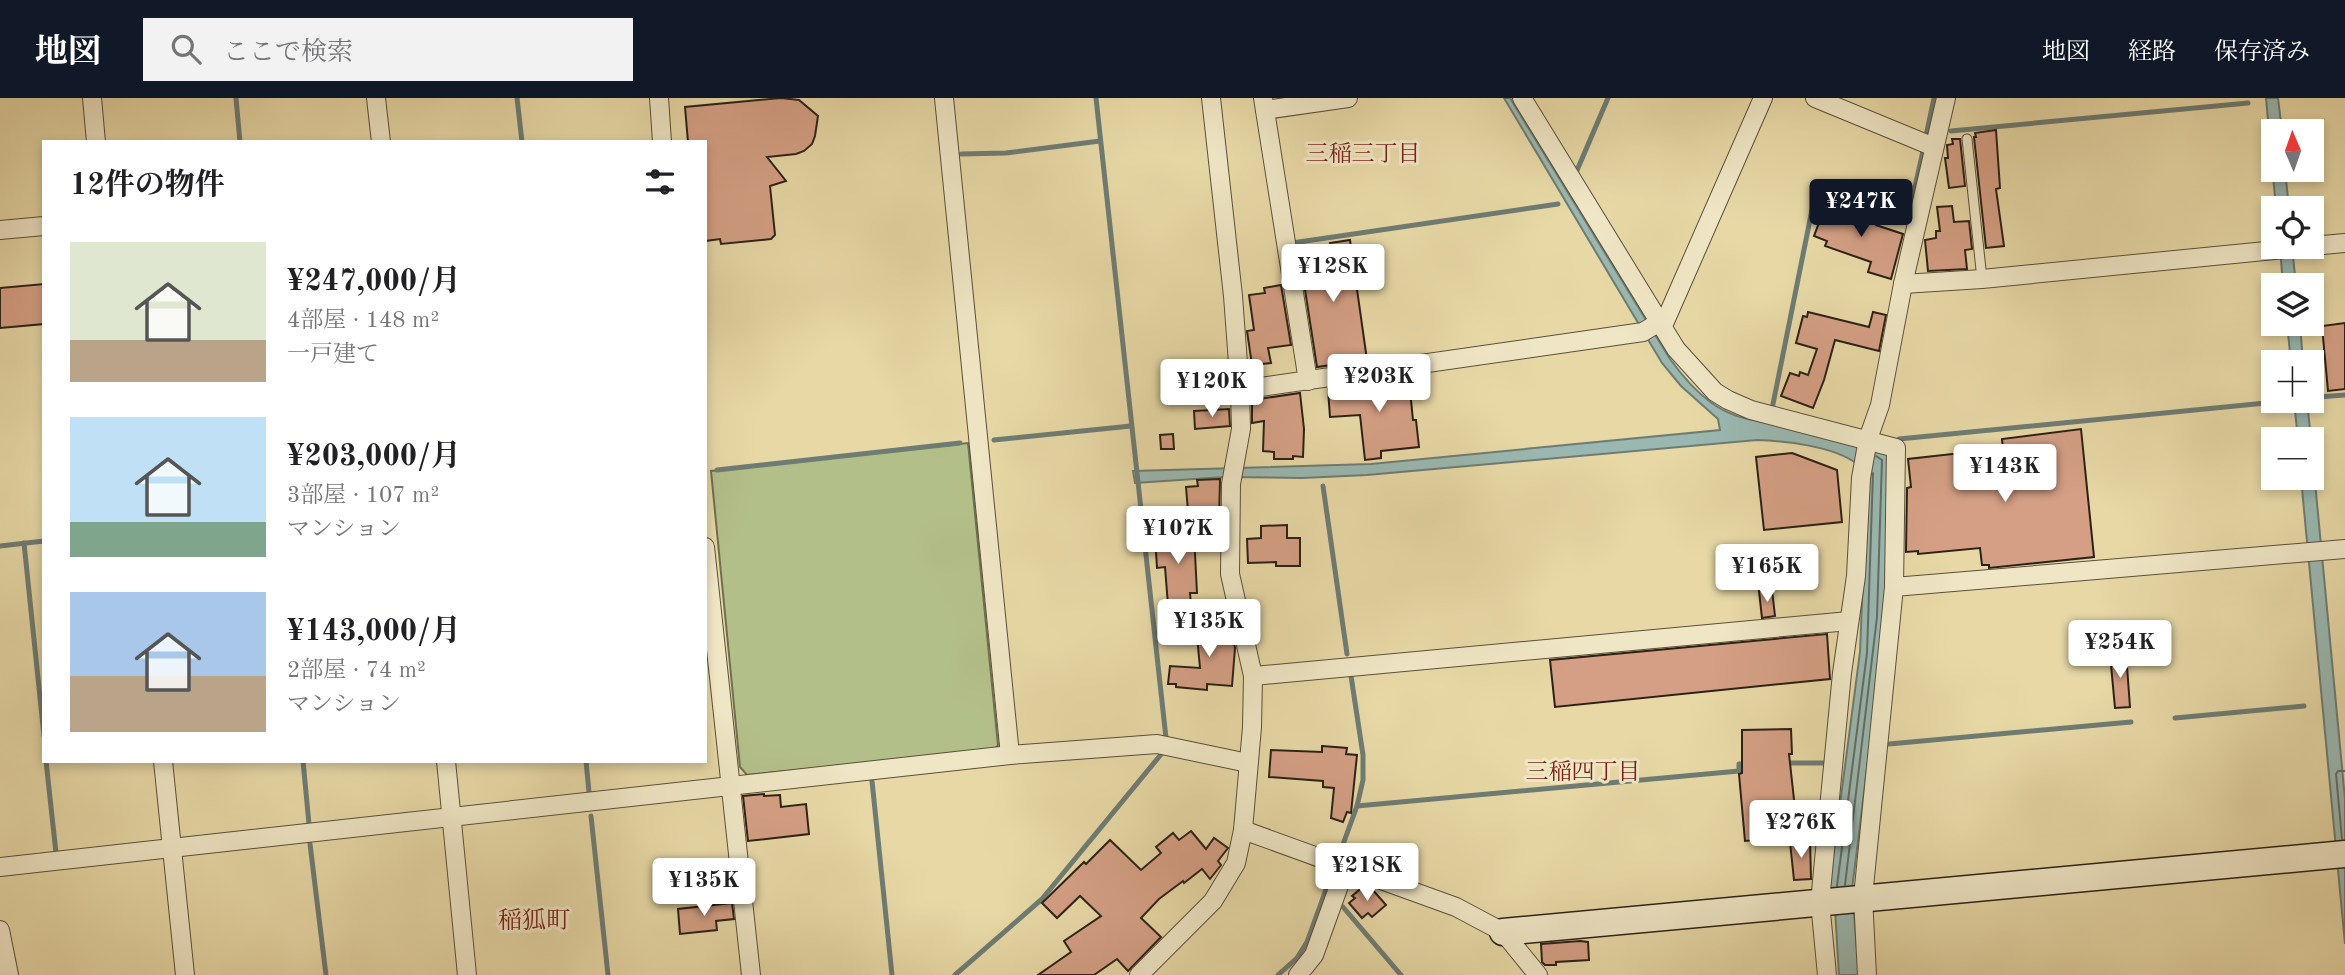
<!DOCTYPE html>
<html lang="ja">
<head>
<meta charset="utf-8">
<style>
	body { margin:0; font-family:"Old Standard TT","Noto Serif JP",serif; background:#f2f2f2; color:#202124; height:100vh; display:flex; flex-direction:column; font-size:26px; white-space:nowrap }
	* { box-sizing:border-box; margin:0 }
	p { font-size:23px; color:#757577 }
	.icon { flex:none; width:38px; height:38px; fill:none; stroke:currentColor; stroke-width:2; stroke-linecap:round; stroke-linejoin:round }
	.map { position:relative; flex:1; overflow:hidden }
	.drawer { position:absolute; left:42px; top:42px; width:665px; height:623px; display:flex; flex-direction:column; background:#fff; border-radius:0px; box-shadow:0 4px 10px #0003 }
	.drawer>* { flex:none }
	.needle { width:46px; rotate:358deg }
	.tools { position:absolute; left:2261px; top:21px; display:grid; gap:14px }
	.tools a { display:grid; place-items:center; width:63px; height:63px; border-radius:0px; background:#fff; box-shadow:0 4px 10px #0003; font-size:35px }
	.price { position:absolute; translate:-50% -60px; padding:0 16px; border-radius:7px; background:#fff; color:#222; font-size:23px; line-height:46px; filter:drop-shadow(0 2px 4px #0008) }
	.price::after { content:''; position:absolute; left:50%; top:42px; width:21px; height:16px; margin-left:-10px; background:inherit; clip-path:polygon(0 0,100% 0,50% 100%) }
	.price.on { background:#111827; color:#fff }
	ul { padding:0; list-style:none }
	li { display:flex; align-items:center; gap:21px; height:175px; padding:0 28px }
	li span { display:grid; place-items:center; flex:none; width:196px; height:140px; border-radius:0px; color:#555 }
	li>.icon { margin-inline-start:auto }
	span .icon { width:84px; height:84px; fill:#fffc; stroke-width:1 }
	li b { font-size:30px }
	h2 { display:flex; justify-content:space-between; align-items:center; height:84px; padding:0 28px; font-size:30px }
	header { display:flex; align-items:center; gap:42px; box-sizing:border-box; height:98px; padding:0 35px; background:#111827; color:#fff }
	header strong { font-size:33px }
	nav { display:flex; gap:38px; margin-inline-start:auto; font-size:24px }
	.search { width:490px; height:63px; background:#f2f2f2; display:flex; align-items:center; gap:18px; box-sizing:border-box; padding:0 24px; border-radius:0px; color:#757577; font-size:26px }
	.map>svg:first-child { display:block }
	.green { fill:#b3bf89; stroke:#6f7050; stroke-width:2 }
	.water { fill:#9ab8b1; stroke:#6e7c73; stroke-width:2 }
	.lines { fill:none; stroke-linecap:round; stroke-linejoin:round }
	.shore { stroke:#626c64; stroke-width:2 }
	.stream { stroke:#6e7c73; stroke-width:5 }
	.building { fill:#d49f84; stroke:#2b2116; stroke-width:2 }
	.lane-casing { stroke:#5a4f3a; stroke-width:11 }
	.street-casing { stroke:#5a4f3a; stroke-width:20 }
	.secondary-casing { stroke:#2b2116; stroke-width:29 }
	.lane { stroke:#efe6c5; stroke-width:9 }
	.street { stroke:#efe6c5; stroke-width:18 }
	.secondary { stroke:#efe6c5; stroke-width:26 }
	.labels { text-anchor:middle; stroke-width:6; stroke-linejoin:round; paint-order:stroke }
	.neighbourhood-label { font-size:23px; fill:#7a1f14; stroke:#efe6c5 }
	.quarter-label { font-size:24px; fill:#7a1f14; stroke:#efe6c5 }
</style>
</head>
<body>
<header>
<strong>地図</strong>
<div class="search"><svg class="icon" aria-label="search" viewBox="0 0 24 24"><circle cx="10" cy="10" r="6"/><path d="M15 15l6 6"/></svg>ここで検索</div>
<nav><a>地図</a><a>経路</a><a>保存済み</a></nav>
</header>
<div class="map">
<svg width="2345" height="877" viewBox="0 0 2345 877">
	<rect width="100%" height="100%" fill="#e7d8a6"/>
	<filter id="stains"><feTurbulence type="fractalNoise" baseFrequency=".00286" numOctaves="4"/><feColorMatrix values="0 0 0 0 .2 0 0 0 0 .09 0 0 0 0 .02 0 0 0 .5 -.17"/></filter>
	<radialGradient id="worn" r=".72"><stop offset=".6" stop-color="#630" stop-opacity="0"/><stop offset="1" stop-color="#630" stop-opacity=".3"/></radialGradient>
	<path class="green" d="M968 345 998 647 994 652 747 677 740 669 711 373Z"/>
	<g class="water">
		<path d="M1504 0H1510L1670 261C1694 294 1722 322 1765 323L1890 354 1887 474 1878 582 1852 791 1859 877H1839L1835 811 1829 790 1860 554 1867 379C1864 375 1861 369 1857 366 1834 348 1785 343 1757 342L1367 377 1302 380 1225 379 1135 385 1133 373 1371 366 1720 332 1718 321 1681 288 1662 265Z"/>
		<path d="M2266 0H2278L2282 33H2273V72H2285L2289 110H2276Z"/>
		<path d="M2280 149H2292L2296 187H2283Z"/>
		<path d="M2287 226H2300L2303 264H2291Z"/>
		<path d="M2294 303H2307L2311 341H2298Z"/>
		<path d="M2312 352 2345 701V846L2301 380H2312Z"/>
	</g>
	<g class="lines">
		<g class="shore">
			<path d="M2342 741 2336 676 2338 673H2345"/>
			<path d="M1845 787 1877 519 1882 362 1876 358"/>
			<path d="M1837 788 1867 555 1873 375"/>
		</g>
		<g class="stream">
			<path d="M236 0 240 44"/>
			<path d="M517 0 522 44"/>
			<path d="M1096 0 1166 640"/>
			<path d="M1951 33 2248 5"/>
			<path d="M1926 38 1934 0"/>
			<path d="M961 56 1006 55 1100 43"/>
			<path d="M1575 77 1608 0"/>
			<path d="M1292 145 1558 106"/>
			<path d="M2318 299 2345 297"/>
			<path d="M1772 311 1817 87 1908 120 1923 53"/>
			<path d="M1899 341 2276 304"/>
			<path d="M994 342 1131 328"/>
			<path d="M717 372 960 345"/>
			<path d="M1323 388 1347 556"/>
			<path d="M24 445 44 638"/>
			<path d="M0 448 44 443"/>
			<path d="M2175 620 2304 608"/>
			<path d="M1889 646 2131 624"/>
			<path d="M46 663 56 755"/>
			<path d="M303 663 309 726"/>
			<path d="M586 663 589 694"/>
			<path d="M1785 665H1827"/>
			<path d="M872 683 892 877"/>
			<path d="M1357 708 1739 673V666H1747"/>
			<path d="M591 718 608 877"/>
			<path d="M310 746 326 877"/>
			<path d="M1338 760 1357 708 1363 682V657L1351 578"/>
			<path d="M1343 809 1401 877"/>
			<path d="M955 877 1042 801 1163 654"/>
			<path d="M1278 877 1297 860 1307 844 1332 775"/>
		</g>
	</g>
	<g class="building">
		<path d="M781 0 799 2 818 18 815 38 812 46 804 53 796 56 767 59 786 83 770 88 775 137 771 141 721 146 720 141 705 143V44H688L685 9Z"/>
		<path d="M1996 32 2000 90 1996 91 2004 148 1986 150 1974 39H1976L1975 35Z"/>
		<path d="M1952 41H1960L1965 88 1949 90 1945 60H1948L1947 47 1953 46Z"/>
		<path d="M1834 105 1878 120 1876 127 1903 136 1891 181 1868 174 1871 164 1825 148 1827 143 1814 138 1822 117 1829 120Z"/>
		<path d="M1952 108 1954 124 1969 123 1972 151 1965 152 1967 171 1928 173 1925 142 1936 140V133H1940L1937 109Z"/>
		<path d="M1350 142 1367 262 1317 269 1299 153 1331 148 1330 145Z"/>
		<path d="M44 186V226L0 230V190Z"/>
		<path d="M1281 187 1291 247 1268 250 1271 265 1252 267 1247 233 1254 232 1249 197 1265 195 1264 190Z"/>
		<path d="M1808 214 1869 229 1873 214 1886 217 1879 253 1835 242 1824 282 1813 310 1781 298 1790 275 1799 278 1800 274 1808 277 1817 251 1796 245 1803 218 1807 219Z"/>
		<path d="M2345 225V291L2328 293 2322 228Z"/>
		<path d="M1400 280V283L1409 282 1413 322H1416L1419 349 1381 353V360L1365 362 1360 317 1330 319 1328 291Z"/>
		<path d="M1300 295 1304 331 1303 359 1293 358V361H1274V354L1263 353 1264 323 1252 325V302Z"/>
		<path d="M1229 311 1230 328 1195 331 1194 313Z"/>
		<path d="M2081 331 2094 459 1989 470V467H1982L1980 450 1918 456V453L1906 454 1907 390 1911 389 1908 361 1961 355 1964 385 2006 380 2002 341Z"/>
		<path d="M1173 336 1174 351H1161L1160 337Z"/>
		<path d="M1792 355 1837 372 1842 424 1764 432 1756 359Z"/>
		<path d="M1220 381 1219 424 1189 426 1186 389 1198 388 1197 382Z"/>
		<path d="M1287 427V440H1300V468H1276V464L1248 465 1247 441 1261 440V428Z"/>
		<path d="M1194 436 1197 495H1190L1191 506 1168 507 1165 469 1157 470 1155 438Z"/>
		<path d="M1772 492 1775 518 1762 520 1759 493Z"/>
		<path d="M1229 523 1235 550 1232 588 1207 586V592L1176 589V586H1168L1170 568 1200 570 1196 527Z"/>
		<path d="M1827 536 1830 581 1555 609 1550 562Z"/>
		<path d="M2126 555 2130 609 2115 610 2110 556Z"/>
		<path d="M1791 631 1792 656H1789L1798 738 1745 743 1739 676 1742 675V632Z"/>
		<path d="M1322 648 1347 650 1346 656 1357 657 1351 715 1347 714 1343 724 1331 720 1334 690 1323 689V683L1269 679 1271 652 1322 654Z"/>
		<path d="M764 696V698L780 697 781 709 806 706 809 736 748 743 743 698Z"/>
		<path d="M1191 733 1206 751 1214 740 1228 750 1218 763 1221 767 1210 781 1202 771 1184 785 1183 783 1159 801 1141 820 1161 839 1128 873 1117 861 1094 877H1038L1071 854 1064 843 1101 818 1080 798 1057 820 1042 805 1084 764 1086 766 1110 742 1141 772 1161 755 1156 749 1173 735 1179 742Z"/>
		<path d="M1810 742 1811 781 1794 782 1790 744Z"/>
		<path d="M1364 788 1366 791H1372L1386 807 1372 819 1368 815 1362 820 1349 805 1355 800 1352 798Z"/>
		<path d="M732 805 734 821 716 823 717 832 680 836 678 811Z"/>
		<path d="M1580 843 1588 844 1589 862 1556 864V867H1545L1542 864 1541 846Z"/>
	</g>
	<g class="lines">
		<g class="lane-casing">
			<path id="lane" d="M1967 41 1982 181"/>
		</g>
		<g class="street-casing">
			<g id="street">
				<path d="M92 0 96 44"/>
				<path d="M376 0 381 44"/>
				<path d="M659 0 662 44"/>
				<path d="M944 0 1010 657"/>
				<path d="M1263 0 1308 283"/>
				<path d="M1522 0 1676 251 1715 294 1728 302 1751 312 1896 350 1894 489"/>
				<path d="M1815 0 1934 49"/>
				<path d="M1265 12 1348 0"/>
				<path d="M0 132 44 128"/>
				<path d="M2312 148 2345 145"/>
				<path d="M1903 186 1982 181 2305 149"/>
				<path d="M1663 228 1763 0"/>
				<path d="M1240 292 1643 234 1661 223"/>
				<path d="M705 449 751 877"/>
				<path d="M1253 578 1849 523"/>
				<path d="M163 663 185 877"/>
				<path d="M446 663 467 877"/>
				<path d="M1243 732 1456 809 1503 834 1538 877"/>
				<path d="M0 769 1010 657 1157 646 1248 665"/>
				<path d="M0 832 9 877"/>
				<path d="M1139 877 1213 803 1236 765 1243 732 1252 629 1253 578 1230 476 1231 386 1241 331 1240 292 1233 198 1211 0"/>
				<path d="M1298 877 1314 857 1345 771"/>
				<path d="M1827 877 1820 804 1842 575 1856 478 1861 380 1868 341 1880 307 1903 186 1946 0"/>
				<path d="M1867 877 1863 799 1894 489 2345 451"/>
			</g>
		</g>
		<g class="secondary-casing">
			<path id="secondary" d="M1503 834 2345 756"/>
		</g>
		<use href="#lane" class="lane"/>
		<use href="#street" class="street"/>
		<use href="#secondary" class="secondary"/>
	</g>
	<g class="labels">
		<g class="neighbourhood-label">
			<text x="1363" y="63">三稲三丁目</text>
			<text x="1583" y="681">三稲四丁目</text>
		</g>
		<g class="quarter-label">
			<text x="534" y="830">稲狐町</text>
		</g>
	</g>
	<rect width="100%" height="100%" filter="url(#stains)"/>
	<rect width="100%" height="100%" fill="url(#worn)"/>
</svg>
<div class="tools">
<a><svg class="needle" viewBox="-14 -14 28 28"><path d="M0-13l5 13h-10z" fill="#e53935"/><path d="M0 13l5-13h-10z" fill="#757577"/></svg></a>
<a><svg class="icon" aria-label="locate" viewBox="0 0 24 24"><circle cx="12" cy="12" r="6"/><path d="M12 2v4M12 18v4M2 12h4M18 12h4"/></svg></a>
<a><svg class="icon" aria-label="layers" viewBox="0 0 24 24"><path d="M12 4l9 5-9 5-9-5zM3 14l9 5 9-5"/></svg></a>
<a>+</a>
<a>−</a>
</div>
<b class="price on" style="left:1861px;top:141px">¥247K</b>
<b class="price" style="left:1333px;top:206px">¥128K</b>
<b class="price" style="left:1379px;top:316px">¥203K</b>
<b class="price" style="left:1212px;top:321px">¥120K</b>
<b class="price" style="left:2005px;top:406px">¥143K</b>
<b class="price" style="left:1178px;top:468px">¥107K</b>
<b class="price" style="left:1767px;top:506px">¥165K</b>
<b class="price" style="left:1209px;top:561px">¥135K</b>
<b class="price" style="left:2120px;top:582px">¥254K</b>
<b class="price" style="left:1801px;top:762px">¥276K</b>
<b class="price" style="left:1367px;top:805px">¥218K</b>
<b class="price" style="left:704px;top:820px">¥135K</b>
<section class="drawer">
<h2>12件の物件<svg class="icon" aria-label="filters" viewBox="0 0 24 24"><path d="M4 7h16M4 17h16"/><circle cx="9" cy="7" r="2"/><circle cx="15" cy="17" r="2"/></svg></h2>
<ul>
<li><span style="background:linear-gradient(#dfe7d0 70%,#b9a48a 0)"><svg class="icon" aria-label="home" viewBox="0 0 24 24"><path d="M3 11l9-7 9 7M6 9v11h12V9"/></svg></span><div><b>¥247,000/月</b><p>4部屋 · 148 m²</p><p>一戸建て</p></div></li>
<li><span style="background:linear-gradient(#bfe0f5 75%,#7fa58c 0)"><svg class="icon" aria-label="home" viewBox="0 0 24 24"><path d="M3 11l9-7 9 7M6 9v11h12V9"/></svg></span><div><b>¥203,000/月</b><p>3部屋 · 107 m²</p><p>マンション</p></div></li>
<li><span style="background:linear-gradient(#a9c7e8 60%,#b9a48a 0)"><svg class="icon" aria-label="home" viewBox="0 0 24 24"><path d="M3 11l9-7 9 7M6 9v11h12V9"/></svg></span><div><b>¥143,000/月</b><p>2部屋 · 74 m²</p><p>マンション</p></div></li>
</ul>
</section>
</div>
</body>
</html>
